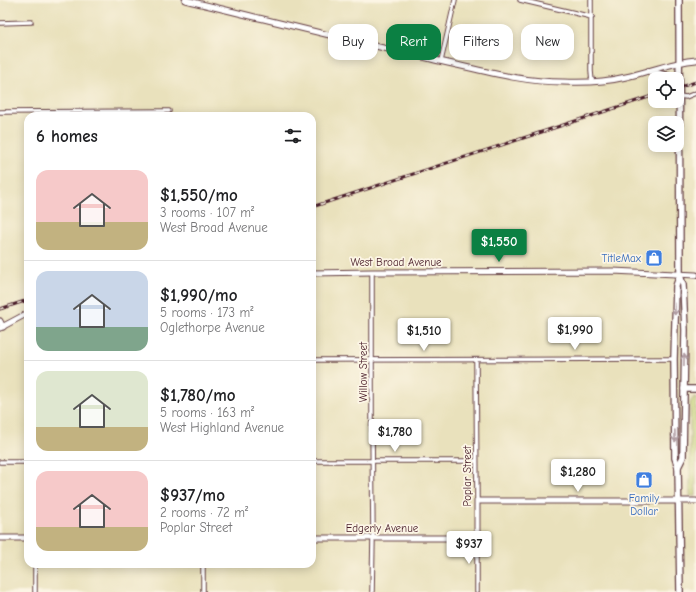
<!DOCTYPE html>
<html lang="en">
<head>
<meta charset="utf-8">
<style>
	body { margin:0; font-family:"Comic Neue",sans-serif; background:#f2f2f2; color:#202124; height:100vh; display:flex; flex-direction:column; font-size:15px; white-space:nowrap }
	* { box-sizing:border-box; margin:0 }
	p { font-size:13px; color:#757577 }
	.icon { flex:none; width:22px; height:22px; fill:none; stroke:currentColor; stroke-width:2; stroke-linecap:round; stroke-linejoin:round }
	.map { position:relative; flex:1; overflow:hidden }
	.panel { position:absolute; left:24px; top:112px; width:292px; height:456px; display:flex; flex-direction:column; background:#fff; border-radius:12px; box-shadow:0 2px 10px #0003 }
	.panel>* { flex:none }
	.guide { position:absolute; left:328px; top:24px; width:308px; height:36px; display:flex; gap:8px }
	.fabs { position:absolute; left:648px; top:72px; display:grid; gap:8px }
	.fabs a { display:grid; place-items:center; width:36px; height:36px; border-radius:8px; background:#fff; box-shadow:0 2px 10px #0003; font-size:20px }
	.price { position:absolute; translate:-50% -34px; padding:0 9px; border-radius:4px; background:#fff; color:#222; font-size:13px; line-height:26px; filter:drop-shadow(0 1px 2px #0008) }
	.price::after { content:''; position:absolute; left:50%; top:24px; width:12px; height:9px; margin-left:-6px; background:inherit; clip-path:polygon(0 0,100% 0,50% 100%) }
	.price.current { background:#0b8043; color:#fff }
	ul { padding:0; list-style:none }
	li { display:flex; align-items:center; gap:12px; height:100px; padding:0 12px }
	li+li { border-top:1px solid #e0e0e0 }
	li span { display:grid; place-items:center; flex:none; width:112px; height:80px; border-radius:12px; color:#555 }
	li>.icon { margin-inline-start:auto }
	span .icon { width:48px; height:48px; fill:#fffc; stroke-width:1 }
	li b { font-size:17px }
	h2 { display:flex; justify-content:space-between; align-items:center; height:48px; padding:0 12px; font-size:17px }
	.pill { padding:0 14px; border-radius:12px; background:#fff; box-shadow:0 2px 10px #0003; font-size:14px; line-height:36px }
	.pill.current { background:#0b8043; color:#fff }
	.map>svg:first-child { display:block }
	.green { fill:#bfce71; stroke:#84764e }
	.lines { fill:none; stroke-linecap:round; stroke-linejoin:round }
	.street-casing { stroke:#623c41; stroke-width:5.5 }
	.secondary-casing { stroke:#623c41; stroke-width:7 }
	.primary-casing { stroke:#623c41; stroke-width:8 }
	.street { stroke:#fff; stroke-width:3.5 }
	.secondary { stroke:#fff; stroke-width:5 }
	.primary { stroke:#fff; stroke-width:5.5 }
	.rail-casing { stroke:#4a1f2b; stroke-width:3 }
	.rail { stroke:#fcf5e5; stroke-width:1.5; stroke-dasharray:4.5; stroke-linecap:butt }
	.oneway { stroke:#ae9aa0 }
	.labels { text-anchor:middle; stroke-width:3.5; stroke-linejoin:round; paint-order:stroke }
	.shop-label { font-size:11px; fill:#366cbe; stroke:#fcf5e5; text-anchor:end }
	.street-label { font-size:11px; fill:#4a1f2b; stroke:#fcf5e5 }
</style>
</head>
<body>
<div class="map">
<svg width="696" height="592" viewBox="0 0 696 592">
	<rect width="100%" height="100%" fill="#fcf5e5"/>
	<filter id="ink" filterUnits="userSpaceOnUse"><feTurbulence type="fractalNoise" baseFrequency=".025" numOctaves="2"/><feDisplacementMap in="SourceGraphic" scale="8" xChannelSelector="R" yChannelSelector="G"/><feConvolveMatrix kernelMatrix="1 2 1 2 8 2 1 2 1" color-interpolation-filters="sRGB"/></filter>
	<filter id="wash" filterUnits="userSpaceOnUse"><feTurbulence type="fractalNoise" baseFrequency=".012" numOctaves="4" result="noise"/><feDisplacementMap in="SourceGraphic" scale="16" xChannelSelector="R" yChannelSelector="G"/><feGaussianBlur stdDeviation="0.9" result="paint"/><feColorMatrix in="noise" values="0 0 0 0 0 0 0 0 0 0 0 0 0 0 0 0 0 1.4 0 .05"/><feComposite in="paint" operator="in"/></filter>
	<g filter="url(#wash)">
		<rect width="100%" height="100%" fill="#e9e1bc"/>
		<path class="green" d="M694 397H696V496H690V403Z"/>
	</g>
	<g filter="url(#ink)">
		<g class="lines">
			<g class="street-casing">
				<g id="street">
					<path d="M520 0 592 17"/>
					<path d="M591 0V71L592 82"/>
					<path d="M0 23 31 22"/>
					<path d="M441 61 455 0"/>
					<path d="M679 96 686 97 696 93"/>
					<path d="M0 112 169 111"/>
					<path d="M372 272V423L373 538 372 592"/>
					<path d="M312 360 674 359"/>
					<path d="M476 360 477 501"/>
					<path d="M312 461H476"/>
					<path d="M0 462H28"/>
					<path d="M477 538V592"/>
					<path d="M35 564V592"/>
					<path d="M203 564V592"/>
				</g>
			</g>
			<g class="secondary-casing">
				<g id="secondary">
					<path d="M185 0C268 20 351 41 435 60 477 69 519 82 563 82 584 83 605 82 626 77 649 72 672 62 696 60"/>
					<path d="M312 273 372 272 613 271 696 275"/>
					<path d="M0 321 3 327"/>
					<path d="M0 328 28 313"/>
					<path d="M0 538H28"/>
					<path d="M312 538H477V501H696"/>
				</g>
			</g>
			<g class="primary-casing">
				<g id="primary">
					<path d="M679 0 680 275 676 286 674 359 675 458 678 467 680 592"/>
					<path d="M649 71 669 76 673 79"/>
					<path d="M684 389H696"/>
					<path d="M678 467 683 457 685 330 683 285 680 275"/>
				</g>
			</g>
			<use href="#street" class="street"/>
			<use href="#secondary" class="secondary"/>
			<use href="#primary" class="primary"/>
			<g class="rail-casing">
				<g id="rail">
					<path d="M677 88 696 82"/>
					<path d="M312 207 655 95"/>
					<path d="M0 309 28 300"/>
				</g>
			</g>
			<use href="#rail" class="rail"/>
		</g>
		<defs><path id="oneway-shaft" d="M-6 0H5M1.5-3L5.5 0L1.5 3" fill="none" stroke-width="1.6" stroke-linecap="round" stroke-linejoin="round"/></defs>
		<g class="oneway">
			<use href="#oneway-shaft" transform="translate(675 309) rotate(92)"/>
			<use href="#oneway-shaft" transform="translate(684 360) rotate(-89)"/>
			<use href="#oneway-shaft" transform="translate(675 436) rotate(89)"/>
		</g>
	</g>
	<defs>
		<g id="shop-square" transform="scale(0.9)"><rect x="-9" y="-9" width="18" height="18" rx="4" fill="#3f7fe0" stroke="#fcf5e5"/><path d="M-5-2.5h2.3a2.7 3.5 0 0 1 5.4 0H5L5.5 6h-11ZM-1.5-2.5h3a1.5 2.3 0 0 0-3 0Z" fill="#fff"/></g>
	</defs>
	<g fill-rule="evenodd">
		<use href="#shop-square" x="654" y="258"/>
		<use href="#shop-square" x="644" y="480"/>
	</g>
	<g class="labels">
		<g class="shop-label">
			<text x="641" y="262">TitleMax</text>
			<text x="644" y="502" text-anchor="middle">Family<tspan x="644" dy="13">Dollar</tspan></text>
		</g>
		<g class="street-label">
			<text x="396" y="266">West Broad Avenue</text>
			<text transform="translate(363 372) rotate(-90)" y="4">Willow Street</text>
			<text transform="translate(467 476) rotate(-90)" y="4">Poplar Street</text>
			<text x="382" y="532">Edgerly Avenue</text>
		</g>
	</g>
</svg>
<div class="fabs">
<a><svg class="icon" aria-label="locate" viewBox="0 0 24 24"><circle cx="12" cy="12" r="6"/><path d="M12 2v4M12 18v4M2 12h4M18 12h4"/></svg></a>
<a><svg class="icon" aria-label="layers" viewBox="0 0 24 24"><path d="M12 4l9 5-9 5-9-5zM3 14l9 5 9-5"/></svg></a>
</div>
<b class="price current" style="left:499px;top:263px">$1,550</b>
<b class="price" style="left:575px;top:351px">$1,990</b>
<b class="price" style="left:424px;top:352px">$1,510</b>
<b class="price" style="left:395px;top:453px">$1,780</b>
<b class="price" style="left:578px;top:493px">$1,280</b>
<b class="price" style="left:469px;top:565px">$937</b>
<div class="guide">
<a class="pill">Buy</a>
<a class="pill current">Rent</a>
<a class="pill">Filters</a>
<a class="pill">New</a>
</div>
<section class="panel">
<h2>6 homes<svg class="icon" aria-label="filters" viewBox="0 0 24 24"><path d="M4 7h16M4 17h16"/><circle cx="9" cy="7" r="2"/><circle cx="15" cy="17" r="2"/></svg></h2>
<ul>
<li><span style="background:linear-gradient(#f6c9c9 65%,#c2b280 0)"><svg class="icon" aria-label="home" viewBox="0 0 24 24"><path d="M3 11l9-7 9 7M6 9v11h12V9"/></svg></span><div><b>$1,550/mo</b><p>3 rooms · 107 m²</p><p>West Broad Avenue</p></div></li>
<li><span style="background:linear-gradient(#c9d6e8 70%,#7fa58c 0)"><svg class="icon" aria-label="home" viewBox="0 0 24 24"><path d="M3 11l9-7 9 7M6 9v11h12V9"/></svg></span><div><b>$1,990/mo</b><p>5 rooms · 173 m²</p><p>Oglethorpe Avenue</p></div></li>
<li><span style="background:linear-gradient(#dfe7d0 70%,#c2b280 0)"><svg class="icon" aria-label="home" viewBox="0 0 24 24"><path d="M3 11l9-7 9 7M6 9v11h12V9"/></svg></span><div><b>$1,780/mo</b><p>5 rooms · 163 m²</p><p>West Highland Avenue</p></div></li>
<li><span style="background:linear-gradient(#f6c9c9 70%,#c2b280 0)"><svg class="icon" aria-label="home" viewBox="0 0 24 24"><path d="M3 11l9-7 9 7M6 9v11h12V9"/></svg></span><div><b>$937/mo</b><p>2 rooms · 72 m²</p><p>Poplar Street</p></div></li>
</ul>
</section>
</div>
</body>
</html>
